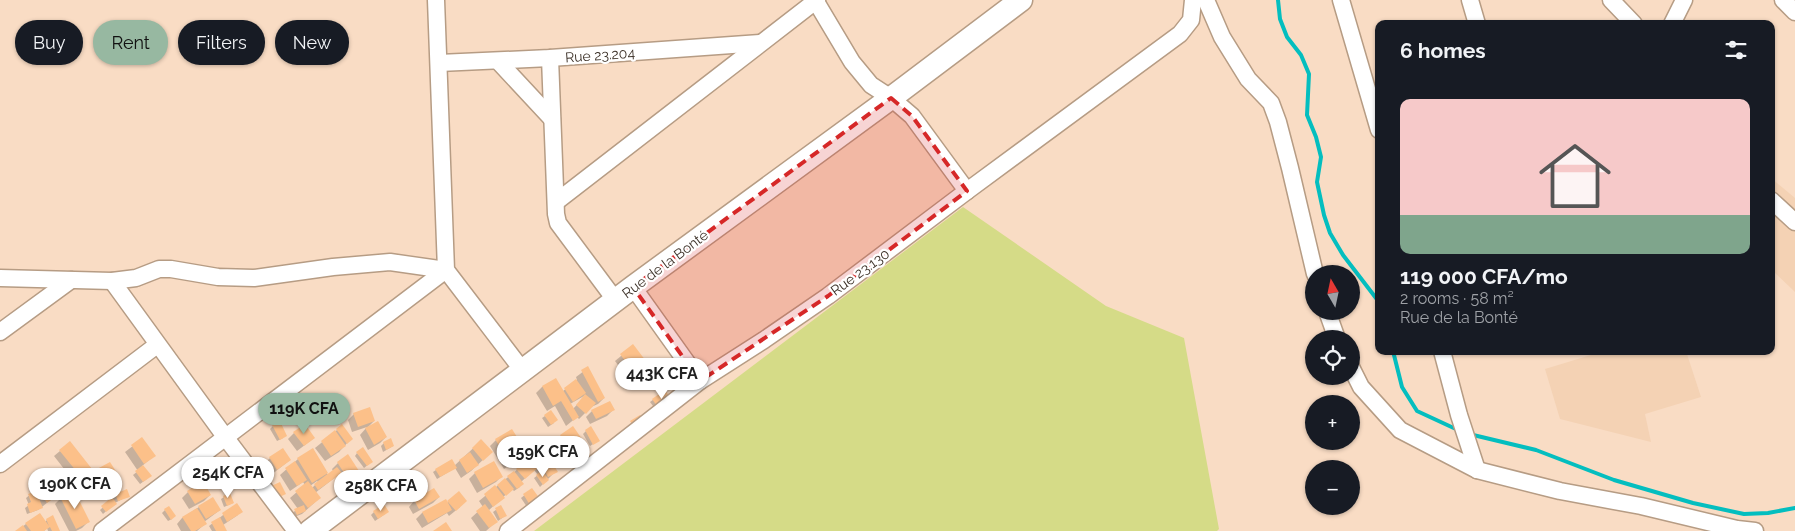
<!DOCTYPE html>
<html lang="en">
<head>
<meta charset="utf-8">
<style>
	body { margin:0; font-family:Raleway,sans-serif; background:#20242c; color:#f1f3f6; height:100vh; display:flex; flex-direction:column; font-size:19px; white-space:nowrap }
	* { box-sizing:border-box; margin:0 }
	p { font-size:16px; color:#9ea1a6 }
	.icon { flex:none; width:28px; height:28px; fill:none; stroke:currentColor; stroke-width:2; stroke-linecap:round; stroke-linejoin:round }
	.map { position:relative; flex:1; overflow:hidden }
	.details { position:absolute; left:1375px; top:20px; width:400px; height:335px; display:flex; flex-direction:column; background:#171b24; border-radius:10px; box-shadow:0 1px 4px #0004 }
	.details>* { flex:none }
	.banner { position:absolute; left:15px; top:20px; width:475px; height:45px; display:flex; gap:10px }
	.needle { width:32px; rotate:351deg }
	.tools { position:absolute; left:1305px; top:265px; display:grid; gap:10px }
	.tools a { display:grid; place-items:center; width:55px; height:55px; border-radius:50%; background:#171b24; box-shadow:0 1px 4px #0004; font-size:25px }
	.price { position:absolute; translate:-50% -42px; padding:0 11px; border-radius:18px; background:#fff; color:#222; font-size:16px; line-height:32px; filter:drop-shadow(0 1px 2px #0008) }
	.price::after { content:''; position:absolute; left:50%; top:30px; width:15px; height:11px; margin-left:-8px; background:inherit; clip-path:polygon(0 0,100% 0,50% 100%) }
	.price.active { background:#97b8a1; color:#111 }
	ul { padding:0; list-style:none }
	li { display:grid; align-content:center; gap:10px; height:265px; padding:0 25px }
	li span { display:grid; place-items:center; height:155px; border-radius:10px; color:#555 }
	li>.icon { margin-inline-start:auto }
	span .icon { width:90px; height:90px; fill:#fffc; stroke-width:1 }
	li b { font-size:21px }
	h2 { display:flex; justify-content:space-between; align-items:center; height:60px; padding:0 25px; font-size:21px }
	.pill { padding:0 18px; border-radius:22px; background:#171b24; box-shadow:0 1px 4px #0004; font-size:18px; line-height:45px }
	.pill.active { background:#97b8a1; color:#111 }
	.map>svg:first-child { display:block }
	.built { fill:#f4d2b4 }
	.green { fill:#d5db87 }
	.shadow { fill:#0003; fill-rule:evenodd }
	.lines { fill:none; stroke-linecap:round; stroke-linejoin:round }
	.stream { stroke:#04bebf; stroke-width:4 }
	.building { fill:#fcc089 }
	.street-casing { stroke:#b69c84; stroke-width:19 }
	.secondary-casing { stroke:#b69c84; stroke-width:25 }
	.street { stroke:#fff; stroke-width:16 }
	.secondary { stroke:#fff; stroke-width:22 }
	.marked { fill:#d62828; fill-opacity:0.2; stroke:#d62828; stroke-width:4; stroke-dasharray:10 6; stroke-linejoin:round }
	.labels { text-anchor:middle; stroke-width:4.5; stroke-linejoin:round; paint-order:stroke }
	.street-label { font-size:14px; fill:#3c3128; stroke:#fff }
</style>
</head>
<body>
<div class="map">
<svg width="1795" height="531" viewBox="0 0 1795 531">
	<rect width="100%" height="100%" fill="#f9dcc4"/>
	<g class="built">
		<path d="M1771 178 1795 198V292L1771 269Z"/>
		<path d="M1604 351H1686L1701 397 1645 414 1651 442 1560 419 1545 369Z"/>
	</g>
	<path class="green" d="M963 207 1106 306 1184 338 1219 529 1217 531H534Z"/>
	<g class="shadow">
		<path d="M633 346 641 371 629 380 615 361Z"/>
		<path d="M588 368 604 398 598 404 591 407 579 419 577 417 566 426 555 406 547 411 536 393 542 387 556 380 563 391 577 380 576 377ZM584 396V397L573 409 570 404Z"/>
		<path d="M652 376 665 377 653 384 649 378Z"/>
		<path d="M664 392 656 410 650 402Z"/>
		<path d="M613 410 607 416 590 424 586 417 592 411Z"/>
		<path d="M354 414 374 421 368 427 386 437 380 443 368 450 360 435 367 427 352 432 348 420Z"/>
		<path d="M545 416 554 423 548 427 542 418Z"/>
		<path d="M273 426 283 438 277 441 270 429Z"/>
		<path d="M342 426 349 441 339 452 325 461 315 448Z"/>
		<path d="M573 428 582 441 576 447 551 464 556 471 540 487 534 478 538 475 534 470 521 482 520 487 514 491 512 489 488 511 496 522 486 531H480L471 518 483 507 479 501 535 455Z"/>
		<path d="M512 431 525 453 519 459 504 469 490 446 496 440Z"/>
		<path d="M586 431 598 441 590 446 583 434Z"/>
		<path d="M294 433 314 438 297 451 288 439Z"/>
		<path d="M142 439 154 456 142 466 147 479 140 484 133 475 138 471 125 452Z"/>
		<path d="M481 441 485 458 471 471 461 478 455 468 437 479 433 472 436 470 454 466Z"/>
		<path d="M384 443 393 446 383 452 381 446Z"/>
		<path d="M312 450 328 475 333 471 332 469 338 463 348 456 358 471 342 484 337 476 315 493 319 498 313 504 302 514 294 517 292 513 298 509 290 498 305 485 303 482 290 491 280 475 298 459ZM317 481 318 482 312 488 310 486Z"/>
		<path d="M60 451 91 468 63 492 56 484 68 474 54 456Z"/>
		<path d="M357 453 369 464 364 468 355 456Z"/>
		<path d="M270 458 290 460 271 475 264 464Z"/>
		<path d="M578 459 590 461 577 467 575 462Z"/>
		<path d="M98 470 115 473 101 482 96 473Z"/>
		<path d="M475 473 502 476 496 482 477 493 469 479Z"/>
		<path d="M47 481 57 495 38 510 27 514 25 508 29 505 26 498Z"/>
		<path d="M532 489 538 498 527 507 521 498Z"/>
		<path d="M188 492 210 495 204 501 189 509 182 498Z"/>
		<path d="M458 493 460 507 449 516 447 513 422 528 416 519 422 513 445 501 447 503Z"/>
		<path d="M116 495 128 496 115 503 103 514 100 510Z"/>
		<path d="M224 497 233 503 224 507 221 499Z"/>
		<path d="M439 497 433 503 413 514 409 507 414 501Z"/>
		<path d="M61 498 88 522 82 528 76 531H69L55 504Z"/>
		<path d="M236 505 238 515 223 525 226 531H212L209 526Z"/>
		<path d="M199 507 220 510 204 522 205 524 197 531H181L177 524 182 518Z"/>
		<path d="M500 507 505 516 498 521 493 512Z"/>
		<path d="M165 510 172 519 168 521 162 513Z"/>
		<path d="M374 512 385 514 375 521 371 515Z"/>
		<path d="M47 520 59 531H48L47 528 44 531H17L26 524 45 522Z"/>
	</g>
	<g class="lines">
		<g class="stream">
			<path d="M1278 0 1280 19 1287 37 1301 55 1309 74 1307 115 1316 137 1321 157 1317 182 1324 215 1330 233 1343 255 1379 302"/>
			<path d="M1393 351 1402 387 1417 411 1458 430"/>
			<path d="M1469 434 1536 450 1614 480 1693 503 1744 514 1768 513 1795 508"/>
		</g>
	</g>
	<g class="building">
		<path d="M633 344 649 365 635 375 620 354Z"/>
		<path d="M588 366 605 398 598 402 581 370Z"/>
		<path d="M664 366 670 374 656 383 651 375Z"/>
		<path d="M556 378 579 417 573 421 561 401 553 406 542 386Z"/>
		<path d="M576 379 586 393 573 402 564 388Z"/>
		<path d="M665 390 672 400 659 409 652 399Z"/>
		<path d="M585 394 596 403 586 414 576 405Z"/>
		<path d="M610 401 615 410 596 419 591 410Z"/>
		<path d="M370 407 375 421 358 427 353 413Z"/>
		<path d="M551 410 558 420 551 425 544 415Z"/>
		<path d="M640 415 644 421 634 427 630 421Z"/>
		<path d="M280 421 287 436 280 440 272 425Z"/>
		<path d="M378 421 387 437 374 445 365 428Z"/>
		<path d="M305 424 315 438 304 446 293 432Z"/>
		<path d="M342 424 353 439 347 444 336 429Z"/>
		<path d="M573 426 584 442 570 451 560 435Z"/>
		<path d="M591 426 600 441 593 445 585 430Z"/>
		<path d="M512 429 527 453 510 464 495 439Z"/>
		<path d="M335 430 346 446 331 456 321 441Z"/>
		<path d="M142 437 156 456 144 464 131 445Z"/>
		<path d="M391 438 394 446 386 450 383 442Z"/>
		<path d="M481 439 493 452 483 461 472 448Z"/>
		<path d="M557 439 567 453 554 461 545 446Z"/>
		<path d="M70 441 92 469 81 477 59 450Z"/>
		<path d="M363 447 373 462 367 466 356 452Z"/>
		<path d="M283 448 291 460 277 470 269 457Z"/>
		<path d="M313 448 328 473 312 483 297 458Z"/>
		<path d="M543 448 558 472 548 477 534 454Z"/>
		<path d="M470 452 479 465 467 473 459 460Z"/>
		<path d="M589 453 592 461 580 465 577 458Z"/>
		<path d="M348 454 359 471 348 479 337 462Z"/>
		<path d="M530 457 539 467 525 479 516 469Z"/>
		<path d="M452 459 457 468 440 477 435 469Z"/>
		<path d="M295 461 307 480 297 486 285 468Z"/>
		<path d="M494 461 503 477 483 488 474 472Z"/>
		<path d="M110 462 117 473 104 481 97 469Z"/>
		<path d="M143 465 152 476 143 482 135 471Z"/>
		<path d="M337 467 342 473 318 490 314 484Z"/>
		<path d="M542 470 549 480 543 485 536 475Z"/>
		<path d="M514 471 524 484 517 489 507 476Z"/>
		<path d="M68 472 77 482 66 491 58 480Z"/>
		<path d="M505 478 514 489 506 496 497 485Z"/>
		<path d="M47 479 58 495 47 503 36 487Z"/>
		<path d="M203 481 211 495 195 504 187 491Z"/>
		<path d="M308 481 321 498 308 508 295 491Z"/>
		<path d="M280 482 286 494 275 499 269 487Z"/>
		<path d="M495 485 505 498 493 507 484 494Z"/>
		<path d="M434 488 440 497 419 509 414 500Z"/>
		<path d="M532 488 540 499 530 505 523 494Z"/>
		<path d="M127 489 130 497 118 501 115 494Z"/>
		<path d="M74 490 90 522 76 529 60 497Z"/>
		<path d="M36 491 43 508 30 513 27 504 31 502 28 494Z"/>
		<path d="M459 491 467 501 456 511 447 501Z"/>
		<path d="M230 493 234 503 227 506 223 496Z"/>
		<path d="M112 497 117 504 106 512 101 506Z"/>
		<path d="M213 497 221 510 206 519 198 506Z"/>
		<path d="M446 499 452 510 428 523 422 512Z"/>
		<path d="M237 503 243 512 227 522 222 513Z"/>
		<path d="M384 504 389 512 378 519 373 511Z"/>
		<path d="M485 504 498 522 489 528 476 511Z"/>
		<path d="M304 505 306 511 297 515 294 509Z"/>
		<path d="M501 505 507 516 500 519 495 508Z"/>
		<path d="M169 506 176 516 171 520 164 509Z"/>
		<path d="M197 508 207 524 195 531H191L182 517Z"/>
		<path d="M40 513 49 526 46 519 53 515 60 531H52L50 527 44 531H31L25 523Z"/>
		<path d="M220 517 227 531H216L211 522Z"/>
		<path d="M446 522 452 531H433Z"/>
		<path d="M23 525 27 531H15Z"/>
	</g>
	<g class="lines">
		<g class="street-casing">
			<g id="street">
				<path d="M436 0 446 270 523 371"/>
				<path d="M815 0 852 62 871 85 891 98 912 116 967 191"/>
				<path d="M1206 0 1222 37 1248 79 1271 103 1278 122 1290 168 1315 274"/>
				<path d="M1341 0 1379 130"/>
				<path d="M1470 0 1477 24"/>
				<path d="M1611 0 1634 24"/>
				<path d="M1783 0 1795 12"/>
				<path d="M1672 24 1684 0"/>
				<path d="M550 58 556 214 558 223 616 301"/>
				<path d="M498 61 552 119"/>
				<path d="M439 63 550 58 760 43"/>
				<path d="M1771 200 1795 222"/>
				<path d="M556 202 817 0"/>
				<path d="M0 278 112 281 136 278 159 269H171L218 277 254 278 333 267 390 262 446 270"/>
				<path d="M112 281 226 438 296 531"/>
				<path d="M633 287 700 381"/>
				<path d="M1327 311 1337 339"/>
				<path d="M0 332 71 280"/>
				<path d="M1442 351 1459 415 1477 470"/>
				<path d="M1351 367 1361 387 1400 430 1477 470 1560 491 1641 506 1737 529 1755 531"/>
				<path d="M0 464 157 345"/>
				<path d="M102 531 446 270"/>
				<path d="M508 531 700 381 764 340 828 296 967 191 1180 34 1191 20 1193 0"/>
			</g>
		</g>
		<g class="secondary-casing">
			<path id="secondary" d="M310 531 633 287 891 98 1021 0"/>
		</g>
		<use href="#street" class="street"/>
		<use href="#secondary" class="secondary"/>
	</g>
	<path class="marked" d="M891 98 912 116 967 191 828 296 700 381 633 287Z"/>
	<g class="labels">
		<g class="street-label">
			<text transform="translate(600 55) rotate(-4)" y="5">Rue 23.204</text>
			<text transform="translate(665 264) rotate(-37)" y="5">Rue de la Bonté</text>
			<text transform="translate(860 272) rotate(-36)" y="5">Rue 23.130</text>
		</g>
	</g>
</svg>
<div class="tools">
<a><svg class="needle" viewBox="-14 -14 28 28"><path d="M0-13l5 13h-10z" fill="#e53935"/><path d="M0 13l5-13h-10z" fill="#9ea1a6"/></svg></a>
<a><svg class="icon" aria-label="locate" viewBox="0 0 24 24"><circle cx="12" cy="12" r="6"/><path d="M12 2v4M12 18v4M2 12h4M18 12h4"/></svg></a>
<a>+</a>
<a>−</a>
</div>
<b class="price" style="left:662px;top:400px">443K CFA</b>
<b class="price active" style="left:304px;top:435px">119K CFA</b>
<b class="price" style="left:543px;top:478px">159K CFA</b>
<b class="price" style="left:228px;top:499px">254K CFA</b>
<b class="price" style="left:75px;top:510px">190K CFA</b>
<b class="price" style="left:381px;top:512px">258K CFA</b>
<div class="banner">
<a class="pill">Buy</a>
<a class="pill active">Rent</a>
<a class="pill">Filters</a>
<a class="pill">New</a>
</div>
<section class="details">
<h2>6 homes<svg class="icon" aria-label="filters" viewBox="0 0 24 24"><path d="M4 7h16M4 17h16"/><circle cx="9" cy="7" r="2"/><circle cx="15" cy="17" r="2"/></svg></h2>
<ul>
<li><span style="background:linear-gradient(#f6c9c9 75%,#7fa58c 0)"><svg class="icon" aria-label="home" viewBox="0 0 24 24"><path d="M3 11l9-7 9 7M6 9v11h12V9"/></svg></span><div><b>119 000 CFA/mo</b><p>2 rooms · 58 m²</p><p>Rue de la Bonté</p></div></li>
</ul>
</section>
</div>
</body>
</html>
